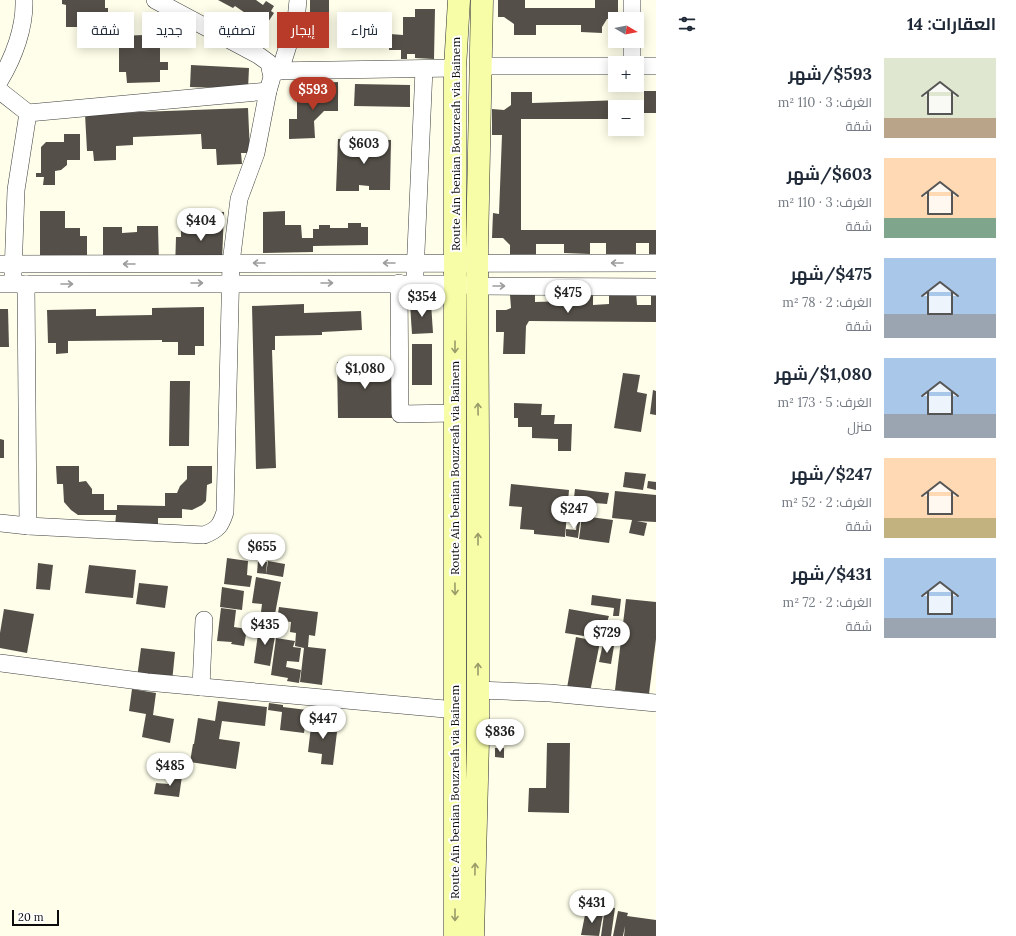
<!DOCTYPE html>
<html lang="ar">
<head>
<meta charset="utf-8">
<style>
	body { margin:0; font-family:Lora,Cairo,serif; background:#f6f6f7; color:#1f2937; direction:rtl; height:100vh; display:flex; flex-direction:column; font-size:15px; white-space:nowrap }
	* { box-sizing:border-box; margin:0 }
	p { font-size:13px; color:#747a83 }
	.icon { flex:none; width:22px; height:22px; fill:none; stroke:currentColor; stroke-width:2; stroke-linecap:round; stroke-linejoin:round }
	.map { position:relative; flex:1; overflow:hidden; direction:ltr }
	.sheet { display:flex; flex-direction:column; background:#fff; width:360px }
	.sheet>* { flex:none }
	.guide { position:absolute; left:12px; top:12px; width:380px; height:36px; direction:rtl; display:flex; gap:8px }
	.needle { width:26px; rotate:99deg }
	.buttons { position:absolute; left:608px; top:12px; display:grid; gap:8px }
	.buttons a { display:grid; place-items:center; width:36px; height:36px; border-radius:0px; background:#fff; box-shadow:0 2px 10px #0003; font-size:20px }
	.scale { position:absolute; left:12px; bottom:10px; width:47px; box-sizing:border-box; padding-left:4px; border:2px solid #0b0b0b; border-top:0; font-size:11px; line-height:14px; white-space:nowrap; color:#0b0b0b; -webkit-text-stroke:3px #fff; paint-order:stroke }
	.price { position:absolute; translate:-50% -34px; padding:0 9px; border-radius:14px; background:#fff; color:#222; font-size:13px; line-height:26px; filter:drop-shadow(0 1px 2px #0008) }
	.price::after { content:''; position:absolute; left:50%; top:24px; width:12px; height:9px; margin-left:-6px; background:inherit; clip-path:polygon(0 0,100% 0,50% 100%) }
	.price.on { background:#b73b28; color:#fff }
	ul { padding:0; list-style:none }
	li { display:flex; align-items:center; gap:12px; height:100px; padding:0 20px }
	li span { display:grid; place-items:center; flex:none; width:112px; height:80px; border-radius:0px; color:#555 }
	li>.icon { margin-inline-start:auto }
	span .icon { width:48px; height:48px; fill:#fffc; stroke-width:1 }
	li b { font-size:17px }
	h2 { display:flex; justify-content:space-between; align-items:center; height:48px; padding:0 20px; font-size:17px }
	.tag { padding:0 14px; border-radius:0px; background:#fff; box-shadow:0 2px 10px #0003; font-size:14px; line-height:36px }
	.tag.on { background:#b73b28; color:#fff }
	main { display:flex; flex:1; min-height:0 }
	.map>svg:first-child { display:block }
	.building { fill:#544f48 }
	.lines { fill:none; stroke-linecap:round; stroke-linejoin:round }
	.minor-casing { stroke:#3e3e3e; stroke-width:18 }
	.secondary-casing { stroke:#2d2d2d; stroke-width:23 }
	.minor { stroke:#fff; stroke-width:17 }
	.secondary { stroke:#f7fda7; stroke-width:22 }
	.oneway { stroke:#9d9d9d }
	.oneway2 { stroke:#999c69 }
	.labels { text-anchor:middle; stroke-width:4; stroke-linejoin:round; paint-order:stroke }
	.street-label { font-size:12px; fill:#0b0b0b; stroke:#fff }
</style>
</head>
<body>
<main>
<section class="sheet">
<h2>العقارات: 14<svg class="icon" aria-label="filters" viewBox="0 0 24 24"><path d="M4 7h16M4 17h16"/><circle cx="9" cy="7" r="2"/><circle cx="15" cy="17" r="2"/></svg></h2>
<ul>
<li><span style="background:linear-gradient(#dfe7d0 75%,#b9a48a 0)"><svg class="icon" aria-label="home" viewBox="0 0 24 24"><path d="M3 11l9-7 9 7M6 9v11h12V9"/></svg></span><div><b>$593/شهر</b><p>الغرف: 3 · 110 m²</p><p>شقة</p></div></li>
<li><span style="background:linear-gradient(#ffd9b3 75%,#7fa58c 0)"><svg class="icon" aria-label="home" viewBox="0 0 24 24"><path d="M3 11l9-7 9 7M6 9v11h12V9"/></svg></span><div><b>$603/شهر</b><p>الغرف: 3 · 110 m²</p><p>شقة</p></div></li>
<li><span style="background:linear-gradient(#a9c7e8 70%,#9aa5b1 0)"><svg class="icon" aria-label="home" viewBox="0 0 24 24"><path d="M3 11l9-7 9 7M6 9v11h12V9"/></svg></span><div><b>$475/شهر</b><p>الغرف: 2 · 78 m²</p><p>شقة</p></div></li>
<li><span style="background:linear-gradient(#a9c7e8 70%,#9aa5b1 0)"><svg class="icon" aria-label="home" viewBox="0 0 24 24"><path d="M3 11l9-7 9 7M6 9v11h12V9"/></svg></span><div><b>$1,080/شهر</b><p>الغرف: 5 · 173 m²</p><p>منزل</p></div></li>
<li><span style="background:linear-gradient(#ffd9b3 75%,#c2b280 0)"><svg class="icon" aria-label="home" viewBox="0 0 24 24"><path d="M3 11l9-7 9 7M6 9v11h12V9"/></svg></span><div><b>$247/شهر</b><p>الغرف: 2 · 52 m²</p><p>شقة</p></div></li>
<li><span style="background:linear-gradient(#a9c7e8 75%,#9aa5b1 0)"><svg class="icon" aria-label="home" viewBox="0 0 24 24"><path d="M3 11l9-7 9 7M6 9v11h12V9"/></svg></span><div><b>$431/شهر</b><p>الغرف: 2 · 72 m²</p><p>شقة</p></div></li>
</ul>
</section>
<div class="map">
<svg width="656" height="936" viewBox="0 0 656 936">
	<rect width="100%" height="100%" fill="#fefeea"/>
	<g class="building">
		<path d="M62 0H105V8H108V27H66V5L62 4Z"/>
		<path d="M218 0H256L263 5 266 1 274 6 271 11 274 13 268 22 264 19 259 26 253 22 254 19 235 6 233 8Z"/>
		<rect x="310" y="0" width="19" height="40"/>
		<path d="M498 0H525V8H595V0H618V18L607 19 602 27V33L581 32V25H536V35H514V24L504 17H498Z"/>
		<path d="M415 9H435L434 59 415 58V54H407V59H401V50H389L390 34 403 35V17H415Z"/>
		<path d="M144 35 145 48H160V62H168V70H160V82L127 83 126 72H119V36Z"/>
		<path d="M191 65 249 68 248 89 190 87Z"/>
		<path d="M338 82V111H324L314 121 315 138 289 139V119H297V102L304 94H321V83Z"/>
		<path d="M355 84 410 85V107L354 106Z"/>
		<rect x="644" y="91" width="12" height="22"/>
		<path d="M511 92H532V103L623 100 629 107H615V119H521V230H656V254H649V243H636V254H606V243H590V254L564 253V244H536V255H510V245L503 238H492L493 213 499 214 502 135H492V109L504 110 511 105Z"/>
		<path d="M248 108 250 153H241L242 164 217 165 216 149H202L201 134 133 137V145L116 146V160L94 161 93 151H87L85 114Z"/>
		<path d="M64 134H80V160H67V165L61 170 55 171V185H43L44 177H36V173H41V147L46 142H64Z"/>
		<path d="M338 139 391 140 390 190H369V186L359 185V191H336Z"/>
		<path d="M40 211H65V228H80V236H87V268L40 269Z"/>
		<path d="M198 211 224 212 222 261 175 270 176 237H181V229H197Z"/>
		<path d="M285 211V225H301L302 238H313V229H319V225H330V228H348V223H361V227H368V245L313 246V252L263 253V212Z"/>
		<path d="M137 226H158L159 264 103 265V227H122V233L137 232Z"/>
		<path d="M636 292 637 305H651V293L656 292V322L529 321 526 326 525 354H503L504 332H496V310H506L511 308 510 295H535V302L567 301V294L593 293V305L609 304V293Z"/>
		<path d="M431 303 433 333 412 334 410 304Z"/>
		<path d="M304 304V313L361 311 362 330 322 332V335L275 336V350H272L276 468 256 469 252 306Z"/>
		<path d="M204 307V346H195V355H178V342H162V340L68 341V353L56 354V343H48L47 310 96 309V316L152 315V308Z"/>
		<path d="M0 309H8L9 347H0Z"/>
		<rect x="412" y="344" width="20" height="41"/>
		<path d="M337 362H393V418H338Z"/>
		<path d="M623 373 640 375 637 392 647 394 641 432 614 428Z"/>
		<path d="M170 381H190L189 446H169Z"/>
		<path d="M653 390 656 391V415L650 414Z"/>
		<path d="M514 403 542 404 541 415H555L554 424H572L571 451H558V439L532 438V427H518V418H514Z"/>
		<path d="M0 439 4 440V458H0Z"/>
		<path d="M56 466H79V482L86 481 92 489V494H104V510H117V505L165 506V493H177L180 486 187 479V466H212V483L207 485 206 501 202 505 192 510 182 509V518H158V527L115 526 116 515H78L71 510 64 502 63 484H57Z"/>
		<path d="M625 472 646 474 643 490 623 487Z"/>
		<path d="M648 481 656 482V490L647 488Z"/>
		<path d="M511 484 569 490 565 537 534 534V530L520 529 522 507 509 506Z"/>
		<path d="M575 489 609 493 607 504 595 503 594 509 573 506Z"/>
		<path d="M615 491 656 495V522L637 521 647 523 644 536 629 533 632 520 612 518Z"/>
		<path d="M578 514 581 515 578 538 566 536V529L576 530Z"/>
		<path d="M582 516 613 520 609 543 579 539Z"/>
		<path d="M227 558 248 561 247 575 252 576 250 587 224 584Z"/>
		<path d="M258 561 267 562 266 574 257 573Z"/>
		<path d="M268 561 285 564 283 577 266 574Z"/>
		<path d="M38 563 53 565 50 590 36 589Z"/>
		<path d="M89 565 136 570 133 598 85 593Z"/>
		<path d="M256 577 281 582 275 614 261 612 262 604 252 603Z"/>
		<path d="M139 583 168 586 165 608 136 604Z"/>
		<path d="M222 587 244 591 242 610 220 607Z"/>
		<path d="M592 595 621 599 619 616H613L614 608 591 605Z"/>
		<path d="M626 599 656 602V639L649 694 615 690Z"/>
		<path d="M279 607 318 612 315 636 309 635 308 647 326 649 322 685 300 682 304 648 295 646 296 633 290 632 291 622 277 620Z"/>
		<path d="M221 608 236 610 234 627 247 629 244 646 231 644 232 642 217 641Z"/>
		<path d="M4 609 34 614 27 653 0 648V633Z"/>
		<path d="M569 609 609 616 607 622 617 624 615 636 604 635 603 639 565 633Z"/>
		<path d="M262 614 276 617 273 628 259 625Z"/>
		<path d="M259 627 276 630 270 666 254 663Z"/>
		<path d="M576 637 600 642 590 692 567 688Z"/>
		<path d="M276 638 295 641 293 647 301 648 299 662 287 661 286 667 301 670 299 683 287 681 288 678 271 675Z"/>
		<path d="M603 643 614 646 611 664 599 662Z"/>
		<path d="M141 648 175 652 172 682 137 678Z"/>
		<path d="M132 689 156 693 153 715 174 719 170 743 142 737 146 714 129 711Z"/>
		<path d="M218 701 267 707 265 726 222 721 219 739 240 742 236 769 190 762 193 744H194L198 718 215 721Z"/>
		<path d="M269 703 283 705V707L307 710 304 733 280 730 282 712 268 710Z"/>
		<path d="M312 718 331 720 330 731 337 732 333 765 321 764 322 754 308 752Z"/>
		<path d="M547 743H570L569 813 528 812 529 788H546Z"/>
		<path d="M495 748H504V758L495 757Z"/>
		<path d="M171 775 182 776 179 797 154 794 156 783 169 784Z"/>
		<path d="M605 907 615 908 611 936H601Z"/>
		<path d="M586 910 603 914 599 936 581 935Z"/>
		<path d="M618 911 628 913 627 916 656 920V936H624L625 926 623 936H613Z"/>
	</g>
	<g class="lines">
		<g class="minor-casing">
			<g id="minor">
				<path d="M632 0V19"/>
				<path d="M632 41V63"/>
				<path d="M479 66H615"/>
				<path d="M637 66H656"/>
				<path d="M271 71 455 68"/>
				<path d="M280 71 296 20 298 0"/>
				<path d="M0 80C14 57 25 27 24 0"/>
				<path d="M0 91 28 113"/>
				<path d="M0 264 656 263"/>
				<path d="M13 274 16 190 28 113 268 91"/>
				<path d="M415 274 424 69"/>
				<path d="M399 283 400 414 456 413"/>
				<path d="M0 284H455L477 286 656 287"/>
				<path d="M26 284 28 526"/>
				<path d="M0 523 28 526 204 535C218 530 221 525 225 512L231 263 239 199 256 153 268 91 272 77 269 63 258 55 155 0"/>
				<path d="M0 663 147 682 456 710"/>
				<path d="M201 687 204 620"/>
				<path d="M477 690 550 693 656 703"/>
			</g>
		</g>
		<g class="secondary-casing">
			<g id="secondary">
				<path d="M455 936V68L459 0"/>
				<path d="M473 936 478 741V443L477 249 482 0"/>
			</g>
		</g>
		<use href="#minor" class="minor"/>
		<use href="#secondary" class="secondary"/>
	</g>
	<defs><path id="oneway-shaft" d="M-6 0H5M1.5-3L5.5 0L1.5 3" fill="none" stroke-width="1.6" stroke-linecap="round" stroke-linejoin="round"/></defs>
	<g class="oneway">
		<use href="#oneway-shaft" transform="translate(259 263) rotate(180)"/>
		<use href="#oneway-shaft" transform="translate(389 263) rotate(180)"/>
		<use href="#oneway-shaft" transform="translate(617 263) rotate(180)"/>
		<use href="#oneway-shaft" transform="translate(129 264) rotate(180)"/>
		<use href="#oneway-shaft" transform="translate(197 283)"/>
		<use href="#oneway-shaft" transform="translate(327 283)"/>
		<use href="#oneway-shaft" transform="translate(67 284)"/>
		<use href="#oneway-shaft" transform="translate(499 286)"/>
	</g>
	<g class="oneway2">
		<use href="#oneway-shaft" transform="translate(455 347) rotate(90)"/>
		<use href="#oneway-shaft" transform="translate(478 409) rotate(-91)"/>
		<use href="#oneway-shaft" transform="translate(478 539) rotate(-90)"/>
		<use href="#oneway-shaft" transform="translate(455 589) rotate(89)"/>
		<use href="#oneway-shaft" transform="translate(478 669) rotate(-90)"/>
		<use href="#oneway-shaft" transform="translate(475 869) rotate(-89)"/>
		<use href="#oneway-shaft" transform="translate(455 915) rotate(90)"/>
	</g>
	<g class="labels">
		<g class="street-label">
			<text transform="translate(456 144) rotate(-90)" y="4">Route Ain benian Bouzreah via Bainem</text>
			<text transform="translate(455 468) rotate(-90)" y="4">Route Ain benian Bouzreah via Bainem</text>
			<text transform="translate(455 792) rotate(-90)" y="4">Route Ain benian Bouzreah via Bainem</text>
		</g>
	</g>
</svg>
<div class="buttons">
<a><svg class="needle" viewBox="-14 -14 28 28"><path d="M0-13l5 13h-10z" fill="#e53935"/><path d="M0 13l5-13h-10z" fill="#747a83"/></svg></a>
<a>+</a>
<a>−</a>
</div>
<div class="scale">20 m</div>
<b class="price on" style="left:313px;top:111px">$593</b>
<b class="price" style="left:364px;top:165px">$603</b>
<b class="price" style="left:201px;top:242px">$404</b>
<b class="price" style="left:568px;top:314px">$475</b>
<b class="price" style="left:422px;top:318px">$354</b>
<b class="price" style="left:365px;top:390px">$1,080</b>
<b class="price" style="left:574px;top:530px">$247</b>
<b class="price" style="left:262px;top:568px">$655</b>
<b class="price" style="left:265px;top:646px">$435</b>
<b class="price" style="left:607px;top:654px">$729</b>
<b class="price" style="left:323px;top:740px">$447</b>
<b class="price" style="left:500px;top:753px">$836</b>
<b class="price" style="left:170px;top:787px">$485</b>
<b class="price" style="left:592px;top:924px">$431</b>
<div class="guide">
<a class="tag">شراء</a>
<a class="tag on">إيجار</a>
<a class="tag">تصفية</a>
<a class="tag">جديد</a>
<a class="tag">شقة</a>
</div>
</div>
</main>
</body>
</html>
